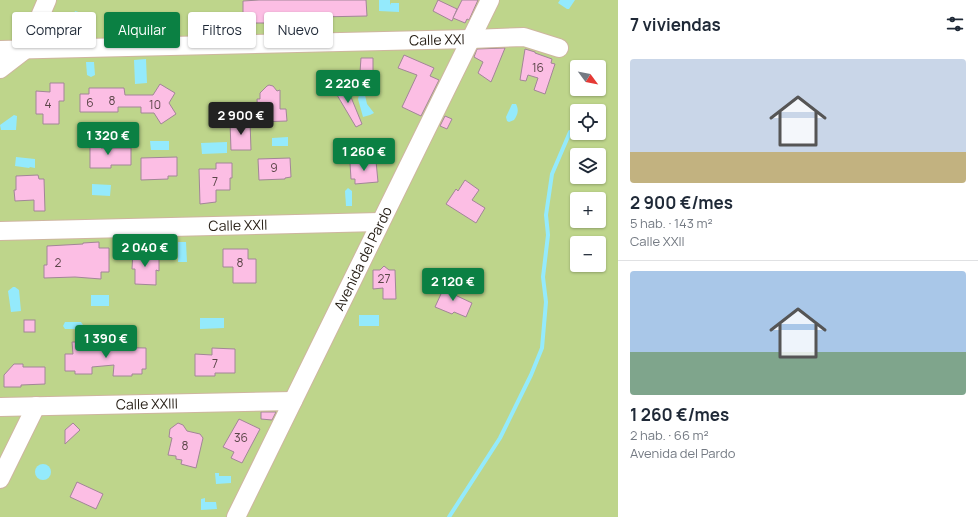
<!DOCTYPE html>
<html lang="es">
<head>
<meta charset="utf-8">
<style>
	body { margin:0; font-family:Manrope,sans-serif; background:#f6f6f7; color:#1f2937; height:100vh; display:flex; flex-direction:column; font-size:15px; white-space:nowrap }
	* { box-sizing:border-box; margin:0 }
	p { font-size:13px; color:#747a83 }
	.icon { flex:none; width:22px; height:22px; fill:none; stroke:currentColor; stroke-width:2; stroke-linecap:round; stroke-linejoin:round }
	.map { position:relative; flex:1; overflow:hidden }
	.drawer { display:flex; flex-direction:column; background:#fff; width:360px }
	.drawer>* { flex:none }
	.banner { position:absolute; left:12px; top:12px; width:380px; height:36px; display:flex; gap:8px }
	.needle { width:26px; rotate:122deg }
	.controls { position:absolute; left:570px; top:60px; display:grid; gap:8px }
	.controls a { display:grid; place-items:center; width:36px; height:36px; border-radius:4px; background:#fff; box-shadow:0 1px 3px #0004; font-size:20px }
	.price { position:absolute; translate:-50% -34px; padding:0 9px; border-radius:4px; background:#0b8043; color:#fff; font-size:13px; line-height:26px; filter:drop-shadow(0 1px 2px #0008) }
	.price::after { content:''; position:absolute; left:50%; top:24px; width:12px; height:9px; margin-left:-6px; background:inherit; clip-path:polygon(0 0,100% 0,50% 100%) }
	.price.on { background:#222; color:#fff }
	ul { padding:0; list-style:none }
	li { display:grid; align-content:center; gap:8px; height:212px; padding:0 12px }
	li+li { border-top:1px solid #e0e1e3 }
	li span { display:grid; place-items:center; height:124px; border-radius:4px; color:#555 }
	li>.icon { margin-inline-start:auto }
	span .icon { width:72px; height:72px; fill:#fffc; stroke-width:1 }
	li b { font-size:17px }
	h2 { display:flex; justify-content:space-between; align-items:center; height:48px; padding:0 12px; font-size:17px }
	.chip { padding:0 14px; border-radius:4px; background:#fff; box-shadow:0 1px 3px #0004; font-size:14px; line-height:36px }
	.chip.on { background:#0b8043; color:#fff }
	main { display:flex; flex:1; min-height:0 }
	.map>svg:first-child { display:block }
	.green { fill:#bed58b; fill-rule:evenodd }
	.water { fill:#94eafc }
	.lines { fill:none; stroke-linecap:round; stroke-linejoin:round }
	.stream { stroke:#94eafc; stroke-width:4 }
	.building { fill:#fcbee4; stroke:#a28697 }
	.minor-casing { stroke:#ceb69f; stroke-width:20 }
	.minor { stroke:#fff; stroke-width:18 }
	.labels { text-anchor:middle; stroke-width:4; stroke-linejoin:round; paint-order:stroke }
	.number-label { font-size:12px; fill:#5b4548 }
	.street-label { font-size:14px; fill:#251d14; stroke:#fff }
</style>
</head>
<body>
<main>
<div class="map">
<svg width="618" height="517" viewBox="0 0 618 517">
	<rect width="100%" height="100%" fill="#feefe1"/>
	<path class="green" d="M0 0H618V517H0ZM577 67H599V89H577ZM577 111H599V133H577ZM577 155H599V177H577ZM577 199H599V221H577ZM577 243H599V265H577Z"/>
	<g class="water">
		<path d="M379 0H390V5L391 3H399V12L379 11Z"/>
		<path d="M560 0H575L569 9H567L558 3Z"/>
		<path d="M75 11 82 13 79 26 60 22 62 12 74 14Z"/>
		<path d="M146 59 147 83 135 84 134 60Z"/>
		<path d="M86 62H94L95 75 91 77 87 75Z"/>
		<path d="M359 95H365L367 104 374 113 370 115 363 117 358 99Z"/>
		<path d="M512 104H516C519 110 518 114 514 120L509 122 507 121 506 117Z"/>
		<path d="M14 115 17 116 16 130H1L0 125Z"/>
		<path d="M288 137V146H272V138Z"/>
		<path d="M150 141H169V150H151Z"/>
		<path d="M227 142V153L202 154 201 143Z"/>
		<path d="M16 157 35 159V168L30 167 29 168 15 166Z"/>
		<path d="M92 184 111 185 110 196 92 195Z"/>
		<path d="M348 188 352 191V206H346L345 191Z"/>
		<path d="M178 242H186L187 262H178Z"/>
		<path d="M13 287H15L19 290 21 311 11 312 8 291Z"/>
		<rect x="91" y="295" width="18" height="11"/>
		<rect x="359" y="315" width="20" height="11"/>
		<path d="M200 318H224V328L200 329Z"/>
		<path d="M65 322H81L83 325 81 329H65L63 326Z"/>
		<circle cx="43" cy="472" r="8"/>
		<path d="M215 473H219V476H231V483L216 484Z"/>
		<path d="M205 498V502H216L217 509 201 510V499Z"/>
	</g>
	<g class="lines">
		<path class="stream" d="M449 517 500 438 531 375 542 348 546 302 543 277 548 235 546 215 552 174 570 132"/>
	</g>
	<g class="building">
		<path d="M259 0H366L367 16 269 18 270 23H254V21H250V18H243V1Z"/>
		<path d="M438 0 457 9 452 21 433 11Z"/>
		<path d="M462 0H478L469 20 467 19 465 23 453 18Z"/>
		<path d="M221 17 223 28 209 30 207 19Z"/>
		<path d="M505 48 494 75 491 82 478 73 483 62 474 57 477 49Z"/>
		<path d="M525 49 535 52V53L552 59 551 63 555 64 545 94 534 90 538 78 528 75 526 81 520 80Z"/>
		<path d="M404 55 434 68 430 76 439 80 421 116 402 107 417 75 398 68Z"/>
		<path d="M361 58H373V72H360Z"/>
		<path d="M50 83H64V101H59V124H43V114H36V91L50 92Z"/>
		<path d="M160 84 175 93 169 103 176 114 161 124 154 113H141V107H118V112H80V94H89V88H124L125 95H153Z"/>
		<path d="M269 85 273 86 277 91 280 90V109H286L287 121 258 122 257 99H260V93L267 86Z"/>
		<path d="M346 85 362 124 356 127 337 95 336 86Z"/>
		<path d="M445 116 452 119 447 129 440 126Z"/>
		<path d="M250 121 251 150H231L230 122Z"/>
		<path d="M90 138H101V148H131V165H111V168H90Z"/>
		<path d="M177 157V176H168V179L141 180V158Z"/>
		<path d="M290 158 291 177 285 178V179L259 180 258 159Z"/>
		<path d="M376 161 378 182 355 184V179H351L350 163Z"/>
		<path d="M216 163H232V178H230V190H216V202L200 204 199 169H216Z"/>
		<path d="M38 175 39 179H44L45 211H34V200L15 201 14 190H16V176Z"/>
		<path d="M465 180 479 190 472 200 485 208 476 223 446 204 456 189 458 191Z"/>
		<path d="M99 242V248H109V272H101V279L75 277 44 278V265H47V246L83 244V243Z"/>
		<path d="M223 249H248V259H256V283H233V267H223Z"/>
		<path d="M133 251 148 252V254L159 255V271L156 270V285L135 284V269H132Z"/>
		<path d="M384 266 389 270H395L396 299H383V288L373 289V270H380Z"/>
		<path d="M446 283 458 288 455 295 472 303 466 317 454 312 452 314 435 307Z"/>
		<rect x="24" y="320" width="11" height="12"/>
		<path d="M72 342H85V344L94 345V347L146 348V369H142V374H132V376H113L114 365 92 367V374H75V371H65V354H73Z"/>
		<path d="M212 348 235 349V373H215V376H195V354L212 355Z"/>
		<path d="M14 364H23V367H45V384L21 385V387H4V375Z"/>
		<path d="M261 412H276L272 420 261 419Z"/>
		<path d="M239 419 260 429 242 463 231 458 234 452 223 447Z"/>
		<path d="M73 423 80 430 65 444V430Z"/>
		<path d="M178 423 183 425 187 431 200 434 203 438 196 468 181 464 182 460 176 459V456L168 455 172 438 169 437 170 429Z"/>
		<path d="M77 482 103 494 96 509 70 497Z"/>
	</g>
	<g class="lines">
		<g class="minor-casing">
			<g id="minor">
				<path id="s1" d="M0 50 471 39 524 37 559 48"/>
				<path d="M0 69 26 49 47 0"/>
				<path id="s2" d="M0 231 380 222"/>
				<path id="s3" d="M0 407 293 401"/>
				<path d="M0 479 36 406"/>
				<path id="s4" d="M236 517C321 345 405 172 490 0"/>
			</g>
		</g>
		<use href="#minor" class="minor"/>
	</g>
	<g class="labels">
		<g class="number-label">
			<text x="538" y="72">16</text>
			<text x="112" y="105">8</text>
			<text x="90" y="107">6</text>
			<text x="48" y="108">4</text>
			<text x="155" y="109">10</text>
			<text x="274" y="172">9</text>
			<text x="215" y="186">7</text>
			<text x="58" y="267">2</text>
			<text x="240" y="267">8</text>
			<text x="384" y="283">27</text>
			<text x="215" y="368">7</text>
			<text x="241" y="442">36</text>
			<text x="185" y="450">8</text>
		</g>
		<g class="street-label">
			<text dy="5" stroke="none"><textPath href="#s1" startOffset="437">Calle XXI</textPath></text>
			<text dy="5" stroke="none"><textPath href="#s2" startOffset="238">Calle XXII</textPath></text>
			<text dy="5" stroke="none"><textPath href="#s4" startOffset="288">Avenida del Pardo</textPath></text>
			<text dy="5" stroke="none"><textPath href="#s3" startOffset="147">Calle XXIII</textPath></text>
		</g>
	</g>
</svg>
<div class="controls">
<a><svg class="needle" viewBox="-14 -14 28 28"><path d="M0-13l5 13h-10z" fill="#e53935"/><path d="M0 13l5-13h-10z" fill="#747a83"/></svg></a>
<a><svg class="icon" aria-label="locate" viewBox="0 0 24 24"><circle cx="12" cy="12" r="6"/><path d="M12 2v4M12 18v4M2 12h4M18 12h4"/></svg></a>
<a><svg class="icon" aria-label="layers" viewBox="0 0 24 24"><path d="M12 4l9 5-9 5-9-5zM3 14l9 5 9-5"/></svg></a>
<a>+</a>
<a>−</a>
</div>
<b class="price" style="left:348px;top:104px">2 220 €</b>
<b class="price on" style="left:241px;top:136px">2 900 €</b>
<b class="price" style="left:108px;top:156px">1 320 €</b>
<b class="price" style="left:364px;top:172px">1 260 €</b>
<b class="price" style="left:145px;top:268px">2 040 €</b>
<b class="price" style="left:453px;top:302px">2 120 €</b>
<b class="price" style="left:106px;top:359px">1 390 €</b>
<div class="banner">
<a class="chip">Comprar</a>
<a class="chip on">Alquilar</a>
<a class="chip">Filtros</a>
<a class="chip">Nuevo</a>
</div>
</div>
<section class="drawer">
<h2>7 viviendas<svg class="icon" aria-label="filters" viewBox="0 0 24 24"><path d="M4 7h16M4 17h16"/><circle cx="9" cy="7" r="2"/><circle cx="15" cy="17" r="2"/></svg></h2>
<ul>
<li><span style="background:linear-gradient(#c9d6e8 75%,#c2b280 0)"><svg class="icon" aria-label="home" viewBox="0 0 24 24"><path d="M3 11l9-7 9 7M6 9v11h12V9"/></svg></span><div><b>2 900 €/mes</b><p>5 hab. · 143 m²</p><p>Calle XXII</p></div></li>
<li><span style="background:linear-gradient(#a9c7e8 65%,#7fa58c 0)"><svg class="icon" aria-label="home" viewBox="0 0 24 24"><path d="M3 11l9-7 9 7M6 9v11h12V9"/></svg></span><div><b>1 260 €/mes</b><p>2 hab. · 66 m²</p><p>Avenida del Pardo</p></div></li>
</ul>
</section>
</main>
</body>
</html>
